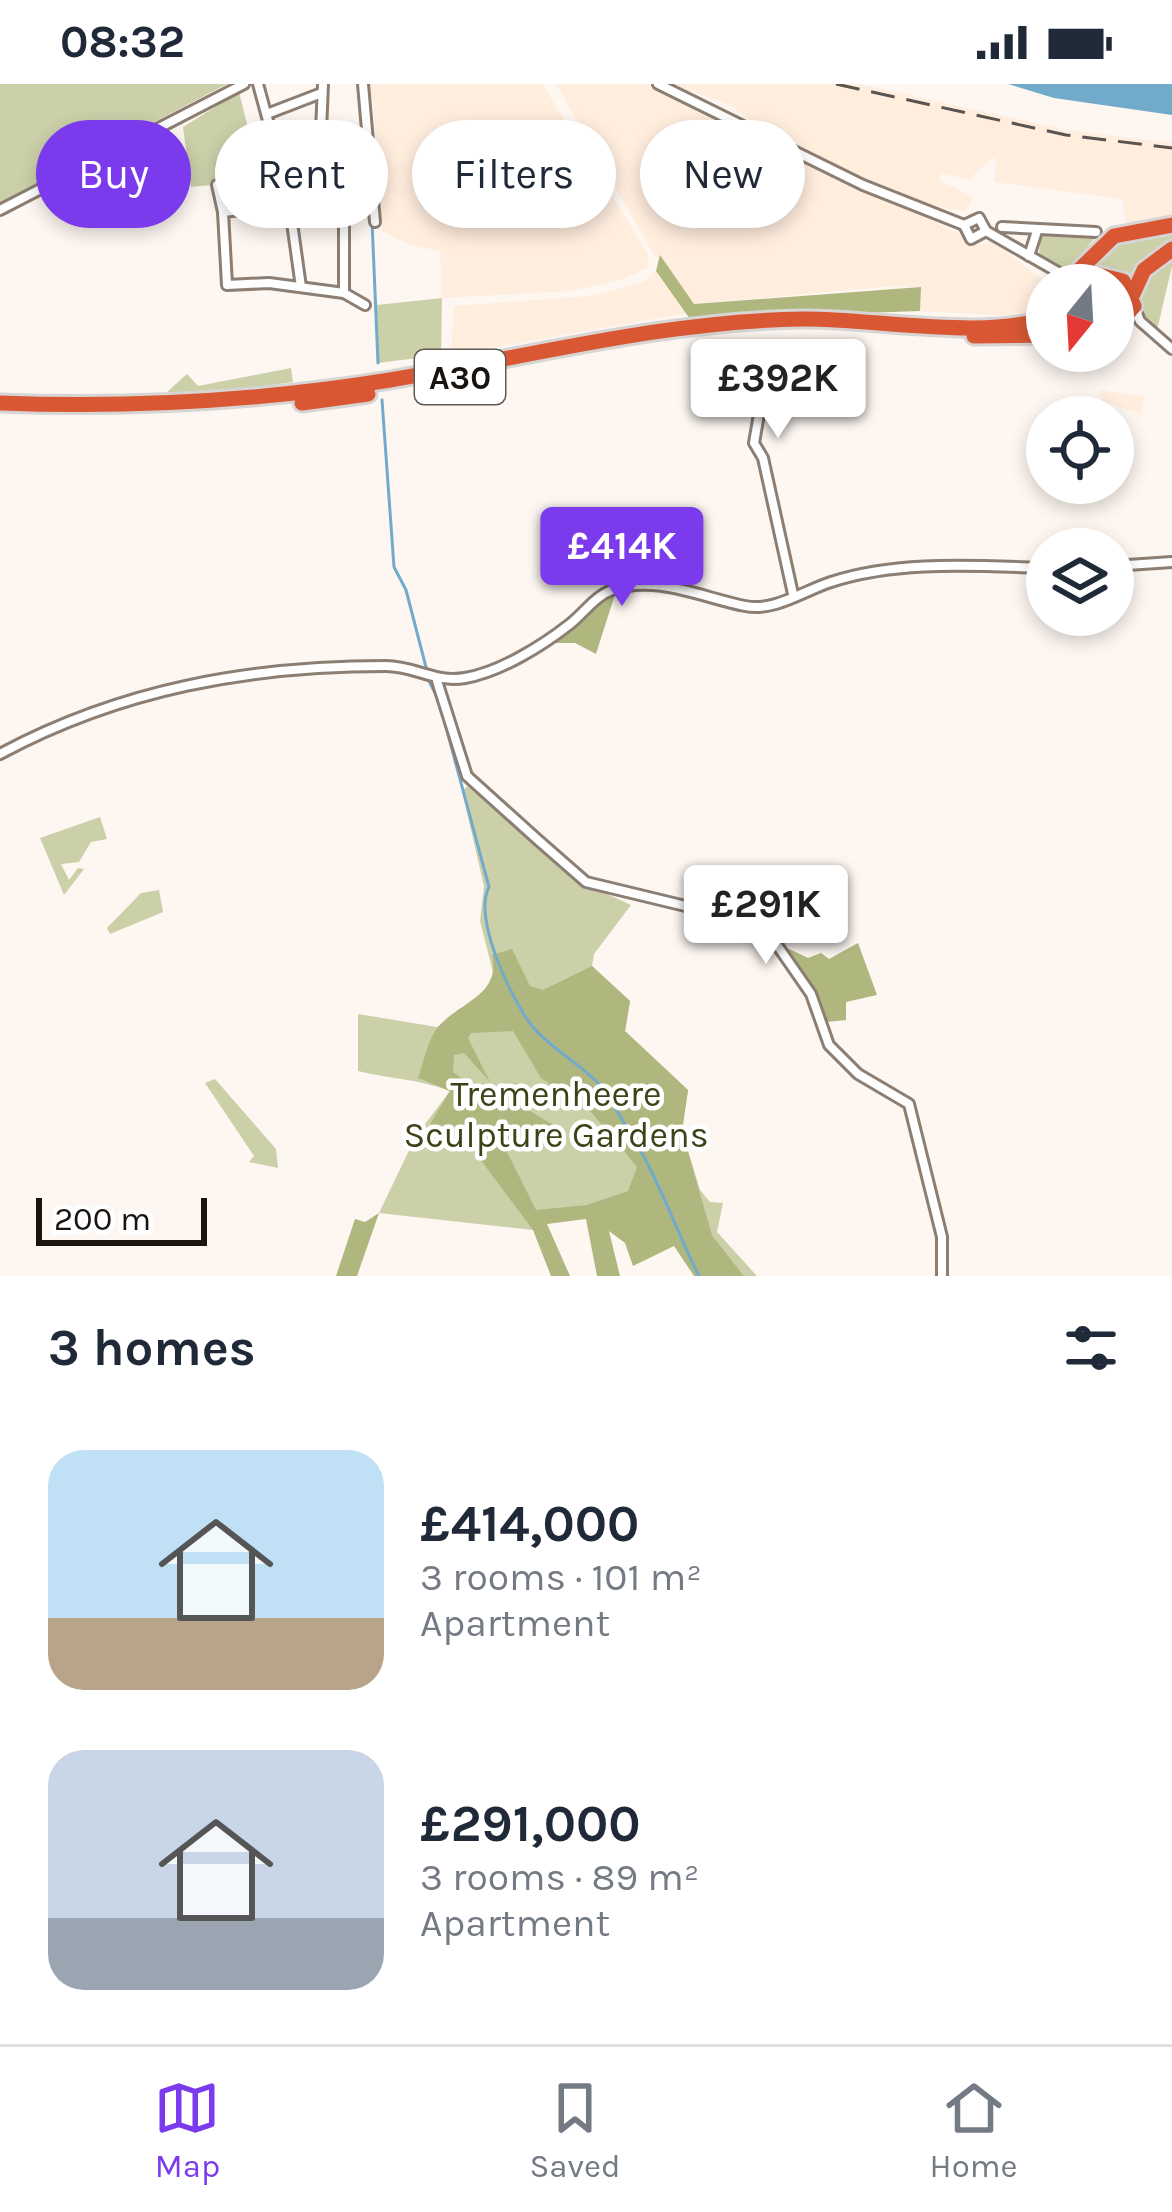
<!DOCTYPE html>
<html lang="en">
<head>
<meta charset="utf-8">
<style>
	body { margin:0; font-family:Karla,sans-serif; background:#f6f6f7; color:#1f2937; height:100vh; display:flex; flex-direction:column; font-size:45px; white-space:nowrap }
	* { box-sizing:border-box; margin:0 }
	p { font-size:39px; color:#747a83 }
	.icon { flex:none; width:66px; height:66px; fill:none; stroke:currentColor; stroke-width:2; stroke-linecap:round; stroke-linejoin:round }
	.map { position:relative; height:1192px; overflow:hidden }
	.side { display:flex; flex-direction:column; background:#fff; flex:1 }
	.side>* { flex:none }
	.guide { position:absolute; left:36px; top:36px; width:1101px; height:108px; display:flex; gap:24px }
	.needle { width:78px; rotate:198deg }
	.tools { position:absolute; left:1026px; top:180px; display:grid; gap:24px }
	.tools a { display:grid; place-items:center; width:108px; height:108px; border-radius:50%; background:#fff; box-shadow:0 6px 18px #0003; font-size:60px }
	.scale { position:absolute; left:36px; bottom:30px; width:171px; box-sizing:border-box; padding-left:12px; border:6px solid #1a1410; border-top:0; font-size:33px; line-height:42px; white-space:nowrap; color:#1a1410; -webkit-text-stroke:9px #fff; paint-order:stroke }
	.price { position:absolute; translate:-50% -102px; padding:0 27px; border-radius:12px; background:#fff; color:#222; font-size:39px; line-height:78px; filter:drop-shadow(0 3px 6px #0008) }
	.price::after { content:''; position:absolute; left:50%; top:72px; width:36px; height:27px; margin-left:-18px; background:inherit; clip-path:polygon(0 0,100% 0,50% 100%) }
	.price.current { background:#7c3aed; color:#fff }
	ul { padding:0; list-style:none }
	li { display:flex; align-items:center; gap:36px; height:300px; padding:0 48px }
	li span { display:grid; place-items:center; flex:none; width:336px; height:240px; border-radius:36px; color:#555 }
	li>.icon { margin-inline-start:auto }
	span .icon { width:144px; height:144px; fill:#fffc; stroke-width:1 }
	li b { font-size:51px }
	h2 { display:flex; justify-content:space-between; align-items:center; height:144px; padding:0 48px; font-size:51px }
	.chip { padding:0 42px; border-radius:54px; background:#fff; box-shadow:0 6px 18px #0003; font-size:42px; line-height:108px }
	.chip.current { background:#7c3aed; color:#fff }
	.status { display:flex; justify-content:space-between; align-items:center; height:84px; padding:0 60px; background:#fff; direction:ltr }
	.status svg { height:33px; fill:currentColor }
	.tab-bar { display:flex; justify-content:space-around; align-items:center; height:168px; border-top:3px solid #e0e1e3; background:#fff; font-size:33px; color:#747a83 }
	.tab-bar a { display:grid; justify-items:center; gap:6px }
	.tab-bar .current { color:#7c3aed }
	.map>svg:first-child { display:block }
	.built { fill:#ffedde }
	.green { fill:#cbd0a9 }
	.forest { fill:#b0b77e; fill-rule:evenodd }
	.water { fill:#72aacb }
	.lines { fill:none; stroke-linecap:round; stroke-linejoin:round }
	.stream { stroke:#72aacb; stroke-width:3 }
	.minor-casing { stroke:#8c7e72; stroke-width:14 }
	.highway-casing { stroke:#d6d5d4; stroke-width:21 }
	.minor { stroke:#fff; stroke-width:8 }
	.highway { stroke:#d95833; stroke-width:15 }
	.rail { stroke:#5a5450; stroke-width:3; stroke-dasharray:24 12; stroke-linecap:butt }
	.labels { text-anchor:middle; stroke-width:9; stroke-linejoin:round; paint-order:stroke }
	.shield { fill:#fff; stroke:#5f5a58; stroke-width:3 }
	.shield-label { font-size:33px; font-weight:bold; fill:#1a1410 }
	.park-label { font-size:36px; fill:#3f4217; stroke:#fff }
</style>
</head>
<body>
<div class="status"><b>08:32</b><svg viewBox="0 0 49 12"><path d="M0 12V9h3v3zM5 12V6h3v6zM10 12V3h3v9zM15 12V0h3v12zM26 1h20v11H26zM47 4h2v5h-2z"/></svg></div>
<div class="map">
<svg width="1172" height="1192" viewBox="0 0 1172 1192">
	<rect width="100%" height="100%" fill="#fdf6f1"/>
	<g class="built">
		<path d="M365 0H542L647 168 649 183 621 196 570 207 442 214 440 167 410 161 382 147 373 17Z"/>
		<path d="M556 0H658L917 123V129L980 161 992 157 1044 197 1041 226 1013 232 920 227 921 203 894 202 694 220 651 166Z"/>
		<path d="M671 0H860L1066 46 1172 59V131L1125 139 1123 115 995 98 996 72 968 96 942 89 939 96 973 113 966 127 942 124 889 106 760 43 730 21Z"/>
		<path d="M656 187 687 229 451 271 454 222 592 212 644 198Z"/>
		<path d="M1100 306 1144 313 1141 330 1102 317Z"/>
	</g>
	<g class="green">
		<path d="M0 0H227L112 60V46L94 44 93 72 0 121Z"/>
		<path d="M239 8 261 96 191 103 183 43Z"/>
		<path d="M1172 141V182L1158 242 1149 247 1140 237 1133 210 1086 188 1103 159Z"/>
		<path d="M1040 151 1095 154 1073 180 1060 184 1039 173Z"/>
		<path d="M442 214 441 271 378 279 377 221Z"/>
		<path d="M291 284 293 298 206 310 167 308 187 290 198 302Z"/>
		<path d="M471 699 594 804 631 821 594 870 592 882 630 917 625 947 688 1006 682 1047 700 1106 710 1118 723 1119 717 1148 757 1192H744L712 1151C657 1142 585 1118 533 1146L379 1129 416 1052 450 1007C419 995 390 995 358 987V930L437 943 484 909 494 892 480 837 484 802 462 707Z"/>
		<path d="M100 733 107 755 91 758 79 778 61 780 69 796 78 784 84 785 64 811 40 754Z"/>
		<path d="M159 806 163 828 110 850 107 844 141 809Z"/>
		<path d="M215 995 276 1065 278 1084 249 1078 254 1072 205 999Z"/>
	</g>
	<g class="forest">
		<path d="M660 171 694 220 921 203 920 227 690 235 656 187Z"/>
		<path d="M616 507 596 570 575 559H548Z"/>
		<path d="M858 859 877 911 846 918V936L826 938 816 910 785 863 808 874 821 869 829 875Z"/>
		<path d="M512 865 530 902 543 906 592 882 630 917 625 947 688 1006 682 1047 712 1151 744 1192H694L674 1162 633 1182 625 1159 609 1147 620 1192H597L586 1135 547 1140 570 1192H551L533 1146 456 1043 430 1040 450 1007 418 994C424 978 428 954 439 942 461 917 501 911 492 871ZM513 947 541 994 592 1029 637 1083 628 1107 587 1121 536 1126 507 1068 520 1058 560 1063 552 1040 506 1013 481 1008 453 988 454 971 464 969 490 998 468 954 471 949Z"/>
		<path d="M379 1129 357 1192H336L355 1135 365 1138Z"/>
	</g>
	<path class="water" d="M1008 0H1172V31L1054 14Z"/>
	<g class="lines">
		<g class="stream">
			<path d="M372 137 378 279"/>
			<path d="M382 316 394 483 406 506 427 587"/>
			<path d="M428 595 439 617 489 803C473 834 509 909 529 938 545 960 577 978 597 998 609 1011 618 1029 627 1044 658 1092 674 1142 699 1192"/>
		</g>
		<g class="minor-casing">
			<g id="minor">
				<path d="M258 0 288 110 301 203"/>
				<path d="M323 0 321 47 344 130V209"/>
				<path d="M363 0 375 138"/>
				<path d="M658 0 863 101 964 141"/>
				<path d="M267 30 319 10"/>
				<path d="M217 101 223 128"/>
				<path d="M290 121 223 128 227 201 269 199 344 209 365 221"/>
				<path d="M0 126 244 0"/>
				<path d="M964 141 971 155 986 147"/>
				<path d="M964 141 979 134 986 147"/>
				<path d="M1002 143 1096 148"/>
				<path d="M986 147 1070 195"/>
				<path d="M1029 172 1037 147"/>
				<path d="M1134 222 1140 237 1172 265"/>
				<path d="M717 267 725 266 762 313 754 359 763 374 793 510"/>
				<path d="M1113 482 1172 478"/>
				<path d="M437 597 467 692 538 756 586 798 735 834 777 861 811 910 829 961 858 990 909 1020 942 1153V1192"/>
				<path d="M0 670C121 605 249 582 386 582 415 582 434 599 465 594 500 588 542 562 570 540 584 529 595 512 612 506 654 490 704 514 745 522 774 528 803 507 831 498 898 476 976 482 1047 484"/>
			</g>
		</g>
		<g class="highway-casing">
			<g id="highway">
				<path d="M1074 191 1114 152 1172 141"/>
				<path d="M1064 201 1086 188 1123 197 1134 222 1113 246"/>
				<path d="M1133 210 1144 186 1172 165"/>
				<path d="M974 252 1047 251"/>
				<path d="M0 319C131 324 260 317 390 296 528 273 663 237 803 235 868 234 993 257 1047 233"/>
				<path d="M302 319 368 310"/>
			</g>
		</g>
		<use href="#minor" class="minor"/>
		<use href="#highway" class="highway"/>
		<path class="rail" d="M836 0 1066 51 1172 64"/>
	</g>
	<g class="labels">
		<rect class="shield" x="415" y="266" width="90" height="54" rx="9"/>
		<g class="shield-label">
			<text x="460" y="305">A30</text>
		</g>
		<g class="park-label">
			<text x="556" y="1022">Tremenheere<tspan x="556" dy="41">Sculpture Gardens</tspan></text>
		</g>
	</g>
</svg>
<div class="tools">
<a><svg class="needle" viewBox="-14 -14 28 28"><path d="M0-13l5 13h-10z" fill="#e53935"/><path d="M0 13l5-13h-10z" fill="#747a83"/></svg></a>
<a><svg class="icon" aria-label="locate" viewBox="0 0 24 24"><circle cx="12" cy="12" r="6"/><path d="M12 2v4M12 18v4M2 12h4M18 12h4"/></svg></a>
<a><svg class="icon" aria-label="layers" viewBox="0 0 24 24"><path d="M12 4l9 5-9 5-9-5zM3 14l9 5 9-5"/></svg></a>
</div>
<div class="scale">200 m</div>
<b class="price" style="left:778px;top:357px">£392K</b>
<b class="price current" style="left:622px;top:525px">£414K</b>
<b class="price" style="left:766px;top:883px">£291K</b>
<div class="guide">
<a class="chip current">Buy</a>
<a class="chip">Rent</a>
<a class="chip">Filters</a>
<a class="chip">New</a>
</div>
</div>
<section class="side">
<h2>3 homes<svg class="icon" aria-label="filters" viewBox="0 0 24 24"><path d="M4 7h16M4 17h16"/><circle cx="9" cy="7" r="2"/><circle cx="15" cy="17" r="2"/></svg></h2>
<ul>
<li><span style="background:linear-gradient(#bfe0f5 70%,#b9a48a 0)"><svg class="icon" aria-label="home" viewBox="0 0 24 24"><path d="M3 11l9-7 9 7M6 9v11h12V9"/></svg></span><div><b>£414,000</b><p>3 rooms · 101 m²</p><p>Apartment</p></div></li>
<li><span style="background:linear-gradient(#c9d6e8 70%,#9aa5b1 0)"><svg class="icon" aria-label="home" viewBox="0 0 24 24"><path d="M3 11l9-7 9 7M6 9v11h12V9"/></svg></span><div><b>£291,000</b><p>3 rooms · 89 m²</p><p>Apartment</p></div></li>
</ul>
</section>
<nav class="tab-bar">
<a class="current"><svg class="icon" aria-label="map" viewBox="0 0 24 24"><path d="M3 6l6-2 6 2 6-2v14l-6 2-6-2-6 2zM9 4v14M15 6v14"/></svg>Map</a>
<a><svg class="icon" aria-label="saved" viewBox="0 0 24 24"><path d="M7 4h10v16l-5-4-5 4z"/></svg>Saved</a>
<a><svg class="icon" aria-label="home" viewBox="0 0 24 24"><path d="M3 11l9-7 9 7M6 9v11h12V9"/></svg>Home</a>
</nav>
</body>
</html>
